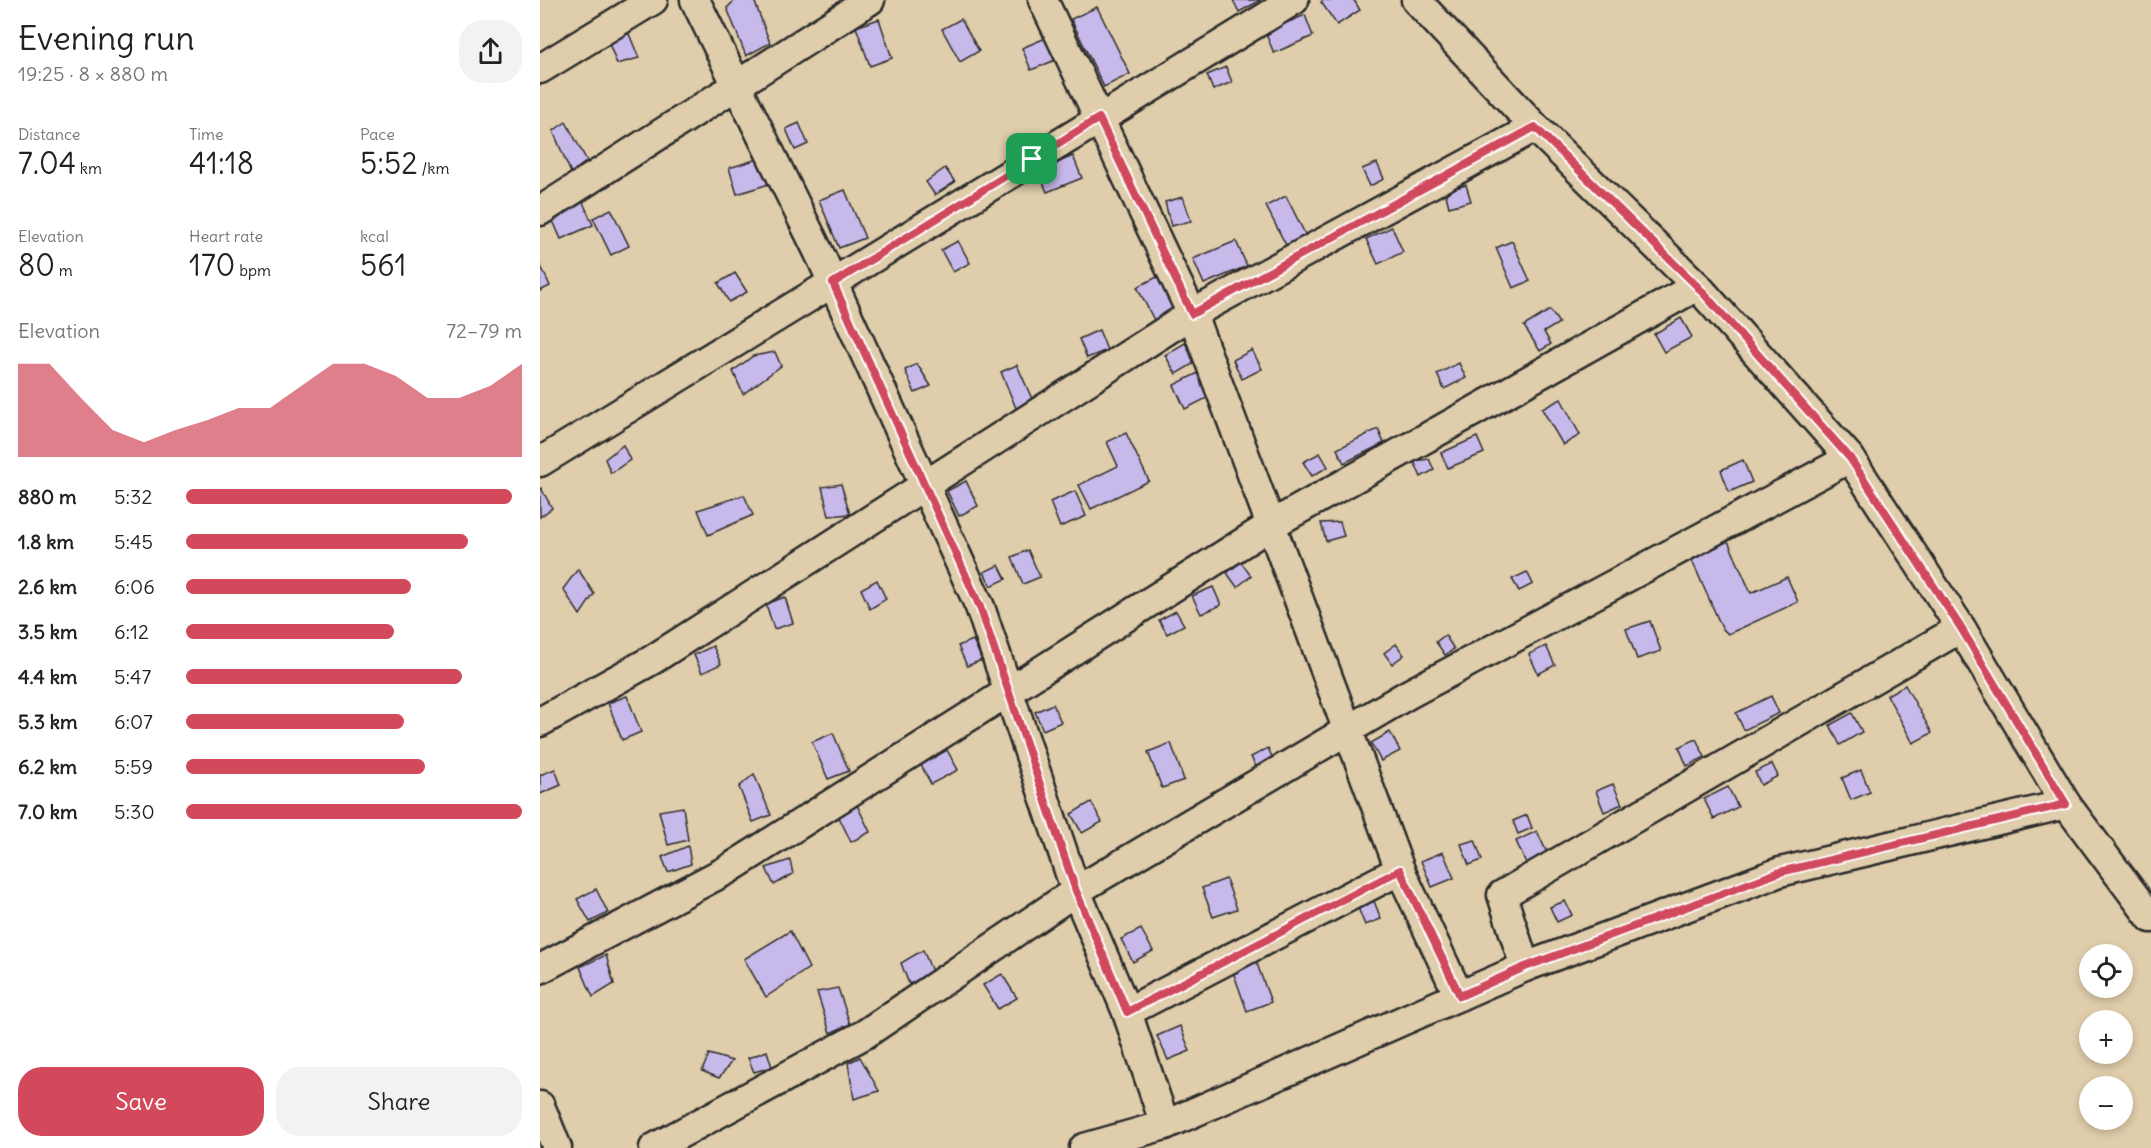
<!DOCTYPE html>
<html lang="en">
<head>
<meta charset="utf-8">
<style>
	:root { --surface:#fff; --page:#f2f2f2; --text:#222; --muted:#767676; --accent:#d1495b }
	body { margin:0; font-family:Delius,sans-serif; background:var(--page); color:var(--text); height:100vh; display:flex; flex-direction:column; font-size:22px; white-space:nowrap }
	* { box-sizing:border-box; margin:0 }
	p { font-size:20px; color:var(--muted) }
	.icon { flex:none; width:33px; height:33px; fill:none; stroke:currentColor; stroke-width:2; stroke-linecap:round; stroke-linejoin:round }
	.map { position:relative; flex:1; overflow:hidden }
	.sheet { display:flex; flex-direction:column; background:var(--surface); width:540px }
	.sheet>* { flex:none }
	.buttons { position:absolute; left:1539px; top:944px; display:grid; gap:12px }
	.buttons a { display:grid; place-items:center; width:54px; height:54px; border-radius:50%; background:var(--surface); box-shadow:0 3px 9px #0003; font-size:30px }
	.pin { position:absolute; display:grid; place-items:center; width:51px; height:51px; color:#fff; margin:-26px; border-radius:12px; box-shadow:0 3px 9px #0006 }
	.round { display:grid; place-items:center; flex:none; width:63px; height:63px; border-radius:24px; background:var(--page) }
	.head { display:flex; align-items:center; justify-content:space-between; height:102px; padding:0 18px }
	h1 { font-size:33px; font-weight:600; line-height:45px }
	.stats { display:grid; grid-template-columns:repeat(3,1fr); gap:9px; height:102px; padding:6px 18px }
	.stats div { display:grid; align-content:center }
	.stats b { font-size:30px; font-weight:600 }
	.stats small { font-size:16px; font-weight:400 }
	.stats p { font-size:16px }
	.chart { height:168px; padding:12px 18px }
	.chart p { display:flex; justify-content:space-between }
	.chart svg { width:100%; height:108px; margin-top:6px; fill:var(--accent); opacity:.7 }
	.primary-button { display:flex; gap:12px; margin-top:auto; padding:12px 18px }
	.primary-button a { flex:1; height:69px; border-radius:24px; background:var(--accent); color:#fff; font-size:24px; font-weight:600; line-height:69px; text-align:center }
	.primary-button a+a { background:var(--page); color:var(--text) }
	ul { padding:0 18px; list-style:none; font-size:20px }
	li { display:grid; grid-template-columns:96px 72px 1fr; align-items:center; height:45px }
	li i { height:15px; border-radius:8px; background:var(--accent) }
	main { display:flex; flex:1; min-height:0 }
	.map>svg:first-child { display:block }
	.building { fill:#c8b9eb; stroke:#2b2b2b; stroke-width:1.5 }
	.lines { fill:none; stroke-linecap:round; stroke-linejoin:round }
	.minor-casing { stroke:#2b2b2b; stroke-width:33 }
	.minor { stroke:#dfcdab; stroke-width:28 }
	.route-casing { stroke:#fff; stroke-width:12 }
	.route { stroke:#d1495b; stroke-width:8 }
</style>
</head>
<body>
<main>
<section class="sheet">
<div class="head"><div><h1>Evening run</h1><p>19:25 · 8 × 880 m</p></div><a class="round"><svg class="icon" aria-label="share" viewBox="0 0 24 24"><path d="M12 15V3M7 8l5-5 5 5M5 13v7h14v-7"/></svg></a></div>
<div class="stats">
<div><p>Distance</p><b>7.04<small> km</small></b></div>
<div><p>Time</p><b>41:18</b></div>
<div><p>Pace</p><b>5:52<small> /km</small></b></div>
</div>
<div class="stats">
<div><p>Elevation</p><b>80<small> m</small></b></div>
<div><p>Heart rate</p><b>170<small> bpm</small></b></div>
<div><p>kcal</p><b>561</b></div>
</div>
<div class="chart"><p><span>Elevation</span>72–79 m</p>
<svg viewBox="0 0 160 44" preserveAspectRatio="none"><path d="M0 44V6L10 6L20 20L30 33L40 38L50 33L60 29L70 24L80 24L90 15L100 6L110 6L120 11L130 20L140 20L150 15L160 6V44z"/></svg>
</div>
<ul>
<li><b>880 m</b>5:32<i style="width:97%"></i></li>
<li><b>1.8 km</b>5:45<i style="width:84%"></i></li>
<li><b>2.6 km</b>6:06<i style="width:67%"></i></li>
<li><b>3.5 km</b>6:12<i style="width:62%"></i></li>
<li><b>4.4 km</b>5:47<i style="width:82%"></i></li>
<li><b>5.3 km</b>6:07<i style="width:65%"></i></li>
<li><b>6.2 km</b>5:59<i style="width:71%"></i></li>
<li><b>7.0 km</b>5:30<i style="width:100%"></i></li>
</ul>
<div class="primary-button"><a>Save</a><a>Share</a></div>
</section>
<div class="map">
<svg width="1611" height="1148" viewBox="0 0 1611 1148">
	<rect width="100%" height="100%" fill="#dfcdab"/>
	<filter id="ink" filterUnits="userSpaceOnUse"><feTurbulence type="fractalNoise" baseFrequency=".0167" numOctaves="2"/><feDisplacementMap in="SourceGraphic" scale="12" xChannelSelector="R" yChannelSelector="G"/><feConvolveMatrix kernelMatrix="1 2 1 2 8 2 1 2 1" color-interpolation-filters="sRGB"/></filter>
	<g filter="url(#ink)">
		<g class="building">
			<polygon points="195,0 214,0 230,43 206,56 187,8"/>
			<polygon points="693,0 721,0 699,12"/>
			<polygon points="784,0 814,0 820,10 797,25 781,2"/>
			<polygon points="557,7 590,74 564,87 531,19"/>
			<polygon points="765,15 773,36 734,53 725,32"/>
			<polygon points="339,19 352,58 330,66 316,27"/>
			<polygon points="421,19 439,51 420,62 402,29"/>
			<polygon points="89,34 99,58 77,64 66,36"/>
			<polygon points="508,37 518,59 491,70 482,48"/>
			<polygon points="686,67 692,82 673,90 667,75"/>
			<polygon points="26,122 47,161 31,173 13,131"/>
			<polygon points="259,123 268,144 255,150 246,129"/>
			<polygon points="533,156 542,178 507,192 498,171"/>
			<polygon points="221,158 229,184 197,194 189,168"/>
			<polygon points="837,163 844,179 830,186 822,169"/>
			<polygon points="405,168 415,182 395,195 386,182"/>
			<polygon points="926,185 931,201 909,207 905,191"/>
			<polygon points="305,190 325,238 299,248 279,200"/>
			<polygon points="746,196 766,236 746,245 726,206"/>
			<polygon points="643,197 651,221 631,226 625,202"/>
			<polygon points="42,200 53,225 21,239 10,214"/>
			<polygon points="71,209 89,246 71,255 53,218"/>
			<polygon points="852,227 863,252 838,264 826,239"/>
			<polygon points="418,241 430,263 413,272 401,250"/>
			<polygon points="696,241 707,266 664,284 653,259"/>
			<polygon points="972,241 990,281 973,288 956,248"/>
			<polygon points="0,264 10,286 0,291"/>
			<polygon points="195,273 207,292 189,302 178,283"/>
			<polygon points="617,277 634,309 614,320 597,287"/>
			<polygon points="1010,310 1019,323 1004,332 1011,344 1000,351 984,326"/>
			<polygon points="1141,318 1152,337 1124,352 1114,334"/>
			<polygon points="559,330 567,350 547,358 539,339"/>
			<polygon points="645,343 656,362 636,374 625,355"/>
			<polygon points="712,350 722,369 702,379 693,360"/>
			<polygon points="235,352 241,366 203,394 193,371 213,356"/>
			<polygon points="919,363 926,378 904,389 897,374"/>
			<polygon points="377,364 391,386 375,393 365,370"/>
			<polygon points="477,365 493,401 476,408 461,372"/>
			<polygon points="658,373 669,397 645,409 634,385"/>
			<polygon points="1021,399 1040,435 1023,445 1002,409"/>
			<polygon points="838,429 844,443 804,463 797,449"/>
			<polygon points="586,433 609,481 551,509 539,485 578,466 567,442"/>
			<polygon points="937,437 944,453 908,468 901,453"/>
			<polygon points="83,445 90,460 71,473 65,459"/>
			<polygon points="780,453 788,467 772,476 763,462"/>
			<polygon points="889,459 894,470 881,477 874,461"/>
			<polygon points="1203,460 1212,482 1189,492 1181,470"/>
			<polygon points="426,481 438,506 419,516 407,491"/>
			<polygon points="301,484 310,514 289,516 282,487"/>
			<polygon points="1,488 12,508 0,517 0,489"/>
			<polygon points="535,491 546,516 520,527 510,502"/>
			<polygon points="204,495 213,515 168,535 158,510"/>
			<polygon points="800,522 804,536 786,541 781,523"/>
			<polygon points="1187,539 1211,593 1247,577 1258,602 1188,634 1182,628 1150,556"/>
			<polygon points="488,550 500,577 483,584 472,557"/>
			<polygon points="701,562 711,576 697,587 687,573"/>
			<polygon points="459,565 466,579 451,586 444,572"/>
			<polygon points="38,569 54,594 40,615 23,589"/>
			<polygon points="987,572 993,584 979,591 972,579"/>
			<polygon points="337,580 346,599 330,609 321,589"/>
			<polygon points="673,587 681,605 661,614 652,596"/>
			<polygon points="245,597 253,623 234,629 226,604"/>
			<polygon points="636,611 644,625 627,634 619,620"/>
			<polygon points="1110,621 1121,651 1097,659 1086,629"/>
			<polygon points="905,635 914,649 905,655 896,642"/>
			<polygon points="433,640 442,660 427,666 418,646"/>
			<polygon points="856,644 864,655 852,664 844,653"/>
			<polygon points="173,646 181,664 162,673 154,655"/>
			<polygon points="1006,646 1015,665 998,674 989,654"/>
			<polygon points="1365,685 1392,733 1373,743 1347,695"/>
			<polygon points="87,696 101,732 82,740 68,703"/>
			<polygon points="1231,696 1239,713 1204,730 1196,713"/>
			<polygon points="513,704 521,722 503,730 495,712"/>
			<polygon points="1312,713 1322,732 1300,745 1290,725"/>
			<polygon points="850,732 860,751 841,761 831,743"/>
			<polygon points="293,733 309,771 288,779 272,742"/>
			<polygon points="1156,739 1165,757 1147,766 1139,747"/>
			<polygon points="631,743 644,780 622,788 608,752"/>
			<polygon points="728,748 735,763 719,772 711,757"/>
			<polygon points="407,750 418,770 391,784 381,765"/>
			<polygon points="1232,764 1238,776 1221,785 1215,772"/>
			<polygon points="15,769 21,785 0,794 0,775"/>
			<polygon points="1321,770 1330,792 1311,800 1302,778"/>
			<polygon points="214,774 231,815 213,822 199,787"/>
			<polygon points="1073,784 1082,804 1064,812 1056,791"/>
			<polygon points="1188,787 1198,807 1174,819 1164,799"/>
			<polygon points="551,802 562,822 542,833 531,814"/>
			<polygon points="317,805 330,832 311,842 298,815"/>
			<polygon points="143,807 148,840 128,845 119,811"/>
			<polygon points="987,815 992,828 978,834 973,821"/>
			<polygon points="997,831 1007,853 986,863 976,841"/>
			<polygon points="935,840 942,860 929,865 921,844"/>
			<polygon points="148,846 151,864 128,872 122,857"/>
			<polygon points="903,852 914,878 892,887 881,861"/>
			<polygon points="250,860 253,874 234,885 226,868"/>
			<polygon points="686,879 697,909 673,917 662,888"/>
			<polygon points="56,889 68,913 50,922 37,899"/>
			<polygon points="832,896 841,919 825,925 816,903"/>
			<polygon points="1025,901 1032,915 1017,922 1010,907"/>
			<polygon points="601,929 613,951 593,962 581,939"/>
			<polygon points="250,931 269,968 226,997 204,959"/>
			<polygon points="383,950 393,974 369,984 361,963"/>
			<polygon points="66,955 74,984 53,997 40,967"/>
			<polygon points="716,961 731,1002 707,1011 692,969"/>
			<polygon points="462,974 477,998 458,1009 443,985"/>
			<polygon points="298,988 310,1024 290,1033 277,992"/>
			<polygon points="640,1026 650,1051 628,1060 617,1036"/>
			<polygon points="227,1051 232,1067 214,1072 208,1058"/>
			<polygon points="169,1054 192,1061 179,1078 162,1071"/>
			<polygon points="320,1057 339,1091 314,1099 308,1063"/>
		</g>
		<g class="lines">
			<defs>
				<g id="minor">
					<polyline points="503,0 652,314 860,870"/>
					<polyline points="876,0 995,127 1157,286 1310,458 1421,628 1526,804 1611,918"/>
					<polyline points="0,69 113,0"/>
					<polyline points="0,211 330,0"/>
					<polyline points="0,462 754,0"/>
					<polyline points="0,722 112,660 652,314 995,127"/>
					<polyline points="985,967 962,895 1421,628"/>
					<polyline points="0,969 187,870 731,525 1157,286"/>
					<polyline points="587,1012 860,870 919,996"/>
					<polyline points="0,1106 17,1148"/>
					<polyline points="625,1125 587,1012 536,891 867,695 1310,458"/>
					<polyline points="114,1148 325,1034 536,891 440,607 282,259 155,0"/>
					<polyline points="544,1148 625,1125 985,967 1240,872 1526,804"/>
				</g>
			</defs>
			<use href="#minor" class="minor-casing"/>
			<use href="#minor" class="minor"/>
		</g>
	</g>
	<g class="lines" filter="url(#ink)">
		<defs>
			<polygon id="route" points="559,118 652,314 995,127 1157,286 1310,458 1421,628 1526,804 1240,872 985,967 920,996 860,870 587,1012 536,891 440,607 293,283"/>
		</defs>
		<use href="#route" class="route-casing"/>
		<use href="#route" class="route"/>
	</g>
</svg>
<div class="buttons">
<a><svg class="icon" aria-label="locate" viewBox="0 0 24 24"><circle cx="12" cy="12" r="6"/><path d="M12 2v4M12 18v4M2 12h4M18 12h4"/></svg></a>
<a>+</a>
<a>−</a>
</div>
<div class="pin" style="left:492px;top:159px;background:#1e9e55"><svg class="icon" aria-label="arrive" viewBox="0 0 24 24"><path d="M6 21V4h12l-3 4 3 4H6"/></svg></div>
</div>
</main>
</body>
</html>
